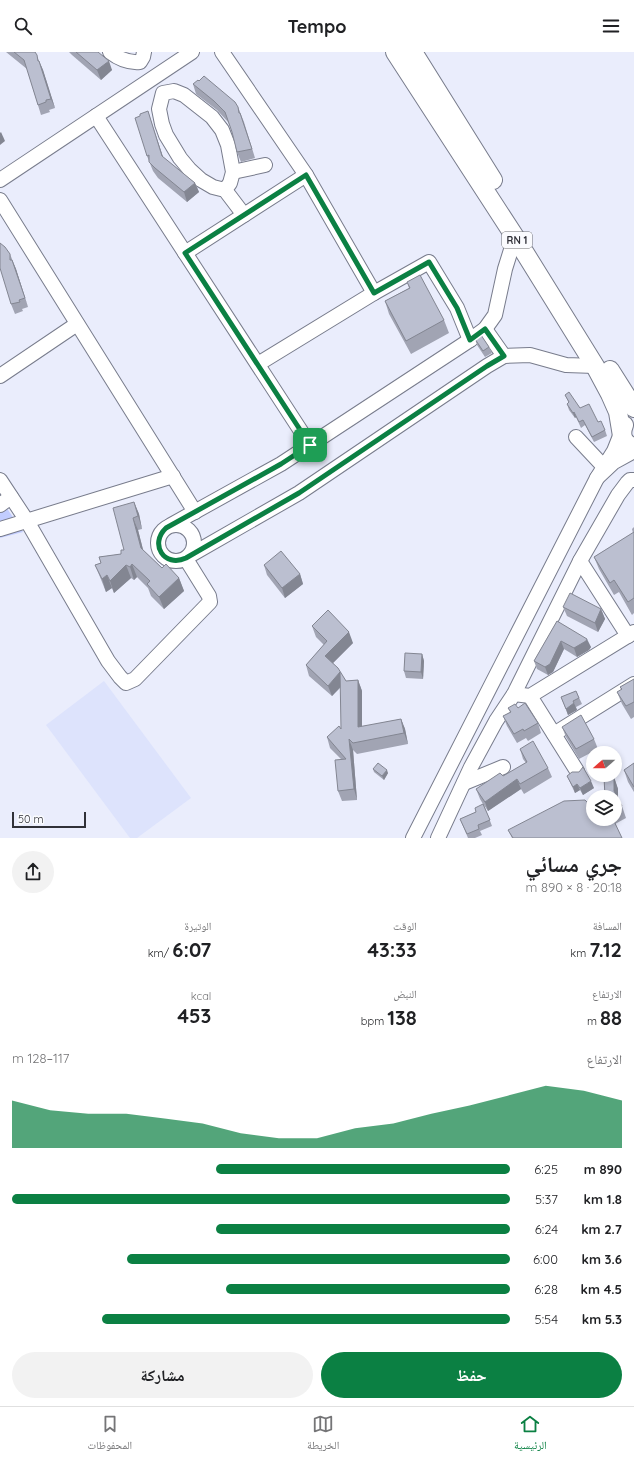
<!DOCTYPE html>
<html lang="ar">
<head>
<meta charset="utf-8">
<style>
	:root { --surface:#fff; --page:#f2f2f2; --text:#202124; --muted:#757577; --line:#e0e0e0; --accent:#0b8043 }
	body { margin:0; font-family:Quicksand,"Noto Naskh Arabic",sans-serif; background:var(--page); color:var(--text); direction:rtl; height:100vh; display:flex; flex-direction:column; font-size:15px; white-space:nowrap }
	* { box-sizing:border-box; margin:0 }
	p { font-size:13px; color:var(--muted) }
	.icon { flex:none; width:22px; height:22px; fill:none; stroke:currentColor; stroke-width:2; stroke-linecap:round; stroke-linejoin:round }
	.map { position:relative; height:786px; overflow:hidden; direction:ltr }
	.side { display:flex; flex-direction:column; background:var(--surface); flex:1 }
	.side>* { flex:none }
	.needle { width:26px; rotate:250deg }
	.buttons { position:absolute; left:586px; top:694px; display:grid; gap:8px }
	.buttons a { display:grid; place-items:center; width:36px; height:36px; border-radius:50%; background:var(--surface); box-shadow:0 2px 6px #0003; font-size:20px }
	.scale { position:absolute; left:12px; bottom:10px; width:74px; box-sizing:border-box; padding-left:4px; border:2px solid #303138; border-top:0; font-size:11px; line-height:14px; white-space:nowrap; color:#303138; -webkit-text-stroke:3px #fafbfe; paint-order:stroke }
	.pin { position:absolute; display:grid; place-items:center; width:34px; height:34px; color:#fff; margin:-17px; border-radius:8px; box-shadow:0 2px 6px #0006 }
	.round { display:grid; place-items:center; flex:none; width:42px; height:42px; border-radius:21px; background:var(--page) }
	.overview { display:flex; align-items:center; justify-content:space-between; height:68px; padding:0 12px }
	h1 { font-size:22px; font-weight:700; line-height:30px }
	.stats { display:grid; grid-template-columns:repeat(3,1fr); gap:6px; height:68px; padding:4px 12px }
	.stats div { display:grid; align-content:center }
	.stats b { font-size:20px; font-weight:700 }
	.stats small { font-size:11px; font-weight:400 }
	.stats p { font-size:11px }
	.chart { height:112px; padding:8px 12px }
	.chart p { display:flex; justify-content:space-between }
	.chart svg { width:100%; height:72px; margin-top:4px; fill:var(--accent); opacity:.7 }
	.cta { display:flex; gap:8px; margin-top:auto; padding:8px 12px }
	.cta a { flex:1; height:46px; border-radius:24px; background:var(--accent); color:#fff; font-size:16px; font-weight:700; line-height:46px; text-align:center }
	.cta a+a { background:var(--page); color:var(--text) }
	ul { padding:0 12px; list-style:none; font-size:13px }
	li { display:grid; grid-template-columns:64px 48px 1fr; align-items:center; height:30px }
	li i { height:10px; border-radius:5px; background:var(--accent) }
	header { display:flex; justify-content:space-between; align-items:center; height:52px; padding:0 12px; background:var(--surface); font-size:18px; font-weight:700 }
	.dock { display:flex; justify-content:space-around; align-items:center; height:56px; border-top:1px solid var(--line); background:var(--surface); font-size:11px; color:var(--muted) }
	.dock a { display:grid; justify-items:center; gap:2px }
	.dock .current { color:var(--accent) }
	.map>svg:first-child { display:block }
	.built { fill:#dde3fc }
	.green { fill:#c2cdff }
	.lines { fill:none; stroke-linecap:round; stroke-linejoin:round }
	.minor-casing { stroke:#787c8c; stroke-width:16 }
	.major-casing { stroke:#787c8c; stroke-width:20 }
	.minor { stroke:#fff; stroke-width:14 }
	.major { stroke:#fff; stroke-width:18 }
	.wall { fill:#a1a4b3 }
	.shaded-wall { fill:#838692 }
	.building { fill:#bbbfd0; stroke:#838692 }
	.route-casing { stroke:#fff; stroke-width:8 }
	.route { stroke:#0b8043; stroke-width:5 }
	.labels { text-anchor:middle; stroke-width:3; stroke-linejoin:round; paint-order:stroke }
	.shield { fill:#fafbfe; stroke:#6d6e73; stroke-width:1 }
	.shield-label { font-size:10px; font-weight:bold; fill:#303138 }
</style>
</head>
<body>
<header><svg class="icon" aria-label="menu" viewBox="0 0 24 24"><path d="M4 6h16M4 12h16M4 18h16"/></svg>Tempo<svg class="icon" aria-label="search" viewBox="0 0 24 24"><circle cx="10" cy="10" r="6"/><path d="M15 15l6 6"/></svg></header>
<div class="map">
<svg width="634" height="786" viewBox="0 0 634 786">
	<rect width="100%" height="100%" fill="#eaedfc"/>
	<polygon class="built" points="104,629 191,746 137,786 130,786 46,673"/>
	<polygon class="green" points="0,446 23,480 0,486"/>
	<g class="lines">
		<defs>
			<g id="minor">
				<path d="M 110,0 C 119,7 129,11 140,10 L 143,5 L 144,0"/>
				<polyline points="222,0 306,123 374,241 429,210 457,256 470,288"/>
				<polyline points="96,64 310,393"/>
				<polyline points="233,120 265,113"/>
				<polyline points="0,128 192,0"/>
				<polyline points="225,138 230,131 233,120 228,93 222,78 212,65 184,43 174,39 163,41 159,57 162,72 166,83 180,106 190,118 201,128 213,135 225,138 244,163"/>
				<polyline points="0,148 195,460"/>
				<polyline points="185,201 306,123"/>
				<polyline points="485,277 504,304"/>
				<polyline points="258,312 374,241"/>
				<polyline points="0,324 77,272"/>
				<polyline points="622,379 614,399 597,426 614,410 634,399"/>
				<polyline points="576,385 606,417"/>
				<polyline points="0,428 27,469 108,609 120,625 126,631 135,627 210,550 209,544 186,507"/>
				<polyline points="0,453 11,445"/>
				<circle cx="176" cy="491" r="18"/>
				<polyline points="171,473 281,412 470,288 485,277 495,263 505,217 515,185"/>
				<polyline points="0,477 173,424"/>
				<polyline points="189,504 299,441 487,314 504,304 530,303 566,313 595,314"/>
				<polyline points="580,509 628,584"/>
				<polyline points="514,642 530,644 634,580"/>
				<polyline points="530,644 577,719"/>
				<polyline points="554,682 634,632"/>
				<polyline points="464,731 503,715"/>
				<polyline points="413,786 597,426"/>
				<polyline points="438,786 471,715 496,669 514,642 580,509 618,443 627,431 630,428 634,428"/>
			</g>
			<g id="major">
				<polyline points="395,0 515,185 595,314 610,342 618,360 622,384"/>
				<polyline points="413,0 493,128"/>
				<polyline points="610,318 634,356"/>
				<path d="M 624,373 C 620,383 623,392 634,395"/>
			</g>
		</defs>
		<use href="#minor" class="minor-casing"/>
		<use href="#major" class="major-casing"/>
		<use href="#minor" class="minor"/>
		<use href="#major" class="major"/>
	</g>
	<g class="wall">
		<polygon points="6,0 35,0 43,18 55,56 49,58 50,60 41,63 27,17"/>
		<polygon points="69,0 98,0 112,18 101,28 72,3"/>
		<polygon points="193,32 238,55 244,70 255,106 241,110 237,100 233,81 228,70 217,58 196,42"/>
		<polygon points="148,59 163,105 195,131 199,140 187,150 158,126 153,119 147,104 140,64"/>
		<polygon points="10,202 16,217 28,255 22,257 23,259 15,262 11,252"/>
		<polygon points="407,230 444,268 449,281 411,302 389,262 385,249 409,236"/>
		<polygon points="475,287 489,295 492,301 485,305 477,293"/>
		<polygon points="565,343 580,356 598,370 605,378 607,384 594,390 585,373 581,376 576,365 575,366 569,358 567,352 569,351"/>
		<polygon points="134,450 139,462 142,477 138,478 143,498 162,516 179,526 184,539 164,557 151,544 148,536 137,525 134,528 131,526 114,541 112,536 106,540 100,525 95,513 101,511 99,505 121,502 124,498"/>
		<polygon points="634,475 634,561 632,563 619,540 614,543 599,517 594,505 633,481 632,477"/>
		<polygon points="264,513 300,522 303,532 285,546 267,523"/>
		<polygon points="563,555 601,557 605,567 598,580 567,564"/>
		<polygon points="557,569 591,595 589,598 577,605 564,597 553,620 548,623 537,617 534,609"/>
		<polygon points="312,574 353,591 333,611 346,629 358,628 362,639 362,675 401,667 405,677 408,692 357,702 353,698 357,748 342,749 338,739 341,707 330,696 327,685 341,677 341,635 332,644 309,624 306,613 324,593 316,585"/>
		<polygon points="422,602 424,609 423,627 406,626 404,619"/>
		<polygon points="634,627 634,665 631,667 622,652 617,640 621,638 620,635"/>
		<polygon points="576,639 582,652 576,655 577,658 568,663 561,645"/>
		<polygon points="508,656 518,656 538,671 541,681 528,689 526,686 517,691 507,674 503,664 510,660"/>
		<polygon points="562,675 594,687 598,697 579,707 566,685"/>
		<polygon points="520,697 548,716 552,725 524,742 521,737 488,759 484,753 492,774 480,779 482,783 475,786 468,786 460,767 476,760 483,752 480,747 476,737 503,724 526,711 523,707"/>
		<polygon points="634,711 634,740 628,730 624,718"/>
		<polygon points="373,717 388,721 384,728 374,720"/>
		<polygon points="567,724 594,736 583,743 580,738 575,741"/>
		<polygon points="614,725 618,737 618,747 622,754 626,766 615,772 622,786 512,786 508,778 593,767 615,767 615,745"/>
	</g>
	<g class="shaded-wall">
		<polygon points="39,9 43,18 55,56 51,47"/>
		<polygon points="109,9 112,18 101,28 97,18"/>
		<polygon points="148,59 151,69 166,114 162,104"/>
		<polygon points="1,80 5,89 0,93 0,81"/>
		<polygon points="195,131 199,140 187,150 184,140"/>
		<polygon points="12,208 16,217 28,255 25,246"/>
		<polygon points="574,360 576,365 575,366 573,361"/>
		<polygon points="134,450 139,462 142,477 138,464"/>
		<polygon points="133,466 138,478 146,509 141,496"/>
		<polygon points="132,512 137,525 134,528 130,515"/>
		<polygon points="126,513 131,526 114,541 110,529"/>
		<polygon points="300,522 303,532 285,546 282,536"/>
		<polygon points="107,523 112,536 106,540 102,527"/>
		<polygon points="179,526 184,539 164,557 159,545"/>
		<polygon points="601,557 605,567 598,580 595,571"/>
		<polygon points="349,580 353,591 329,615 325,604"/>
		<polygon points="587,587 591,595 589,598 577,605 574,596"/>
		<polygon points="561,589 564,597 553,620 548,623 545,615"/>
		<polygon points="422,602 424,609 423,627 421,620"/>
		<polygon points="340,620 344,631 332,644 328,634"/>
		<polygon points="358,628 362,639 362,686 358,675"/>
		<polygon points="574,651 577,658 568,663 566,657"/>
		<polygon points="401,667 405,677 408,692 404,681"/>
		<polygon points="349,687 353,698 357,748 354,737"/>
		<polygon points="387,718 388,721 384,728 382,724"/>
		<polygon points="614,725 618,737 618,751 614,739"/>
		<polygon points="517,727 521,737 488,759 485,750"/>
		<polygon points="591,729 594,736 583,743 580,736"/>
		<polygon points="577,732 580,738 575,741 573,735"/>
	</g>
	<g class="building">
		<polygon points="14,0 35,0 37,3 38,9 39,9 51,47 46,48 46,50 38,53 24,8"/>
		<polygon points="76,0 98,0 109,9 97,18"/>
		<polygon points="204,24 235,50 238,55 239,61 240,61 252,97 237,100 232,80 225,60 214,49 193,32 198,28 199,29"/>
		<polygon points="148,59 162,104 195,131 184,140 155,116 149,110 149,103 147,104 135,66 140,64 140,62"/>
		<polygon points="0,191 5,195 10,202 10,208 12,208 25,246 19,248 20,250 11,252 0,216"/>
		<polygon points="420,223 444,268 406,289 385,249 410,236 407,230"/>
		<polygon points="481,283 489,295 483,299 475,287"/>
		<polygon points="569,340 580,356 589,352 598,370 601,369 605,378 592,385 583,368 579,370 574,360 573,361 567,352 569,350 565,343"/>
		<polygon points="134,450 138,464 133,466 141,496 162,516 166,512 179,526 159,545 147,532 150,529 132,512 130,515 126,513 110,529 107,523 102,527 95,513 101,511 99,505 121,502 121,498 124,498 113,456"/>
		<polygon points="634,480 634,546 628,550 614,528 610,531 594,505"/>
		<polygon points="281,499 300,522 282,536 264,513"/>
		<polygon points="570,541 601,557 595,571 563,555"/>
		<polygon points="328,558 349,580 325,604 338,616 346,629 358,628 358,675 401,667 404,681 353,691 349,687 354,737 338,739 335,708 346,707 327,685 339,674 341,677 340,620 328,634 306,613 327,589 312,574"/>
		<polygon points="557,569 587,587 586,589 574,596 561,589 550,612 545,615 534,609"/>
		<polygon points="405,601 422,602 421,620 404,619"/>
		<polygon points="634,627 634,650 626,654 617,640 622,637 620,635"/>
		<polygon points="576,639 579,646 573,649 574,651 566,657 561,645"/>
		<polygon points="525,651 538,671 524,679 523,677 514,682 503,664 511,660 508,656 515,652 518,656"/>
		<polygon points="581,663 594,687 576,697 562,675"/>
		<polygon points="533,689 548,716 520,732 517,727 485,750 476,737 500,721 503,724 527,710 520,697"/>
		<polygon points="378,711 387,718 382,724 373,717"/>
		<polygon points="634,711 634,735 624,718"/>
		<polygon points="583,715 591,729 580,736 577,732 573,735 567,724 572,720 579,720"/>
		<polygon points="604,725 614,725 614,739 622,754 615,757 615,745 605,745"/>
		<polygon points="585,748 591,754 593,752 593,767 613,767 622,786 513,786 508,778 564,749"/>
		<polygon points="483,752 490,768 478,773 479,777 467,782 460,767 476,760 475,756"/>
	</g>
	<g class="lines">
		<defs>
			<path id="route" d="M 306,123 L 374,241 L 429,210 L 457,256 L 470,288 L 485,277 L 504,304 L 487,314 L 299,441 L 186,506 C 164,516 149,492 166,476 L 281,412 L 310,393 L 185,201 Z"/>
		</defs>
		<use href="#route" class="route-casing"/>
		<use href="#route" class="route"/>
	</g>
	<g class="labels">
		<rect class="shield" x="502" y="180" width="30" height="16" rx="3"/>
		<g class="shield-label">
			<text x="517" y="192">RN 1</text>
		</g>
	</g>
</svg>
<div class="buttons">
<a><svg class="needle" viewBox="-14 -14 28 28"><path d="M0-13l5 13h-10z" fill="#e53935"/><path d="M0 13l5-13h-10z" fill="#757577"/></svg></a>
<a><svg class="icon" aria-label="layers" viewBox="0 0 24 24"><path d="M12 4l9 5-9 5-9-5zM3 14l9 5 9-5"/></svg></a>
</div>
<div class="scale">50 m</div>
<div class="pin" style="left:310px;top:393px;background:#1e9e55"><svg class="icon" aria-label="arrive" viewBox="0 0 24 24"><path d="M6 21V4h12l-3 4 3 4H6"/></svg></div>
</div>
<section class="side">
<div class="overview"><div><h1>جري مسائي</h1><p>20:18 · 8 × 890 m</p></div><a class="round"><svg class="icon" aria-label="share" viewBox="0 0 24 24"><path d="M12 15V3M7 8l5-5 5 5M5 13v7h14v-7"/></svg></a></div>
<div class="stats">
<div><p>المسافة</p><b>7.12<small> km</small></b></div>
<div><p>الوقت</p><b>43:33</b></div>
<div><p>الوتيرة</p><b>6:07<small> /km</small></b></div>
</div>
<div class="stats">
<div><p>الارتفاع</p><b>88<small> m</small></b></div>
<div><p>النبض</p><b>138<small> bpm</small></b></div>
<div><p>kcal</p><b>453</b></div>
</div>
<div class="chart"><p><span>الارتفاع</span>117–128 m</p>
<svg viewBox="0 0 160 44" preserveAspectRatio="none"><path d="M0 44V15L10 21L20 23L30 23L40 26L50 29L60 35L70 38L80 38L90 32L100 29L110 23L120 18L130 12L140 6L150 9L160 15V44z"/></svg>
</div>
<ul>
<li><b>890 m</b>6:25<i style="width:59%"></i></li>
<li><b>1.8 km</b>5:37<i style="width:100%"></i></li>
<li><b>2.7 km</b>6:24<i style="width:59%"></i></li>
<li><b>3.6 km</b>6:00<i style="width:77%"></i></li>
<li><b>4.5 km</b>6:28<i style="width:57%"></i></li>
<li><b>5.3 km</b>5:54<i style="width:82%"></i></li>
</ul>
<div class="cta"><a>حفظ</a><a>مشاركة</a></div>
</section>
<nav class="dock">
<a class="current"><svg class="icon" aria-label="home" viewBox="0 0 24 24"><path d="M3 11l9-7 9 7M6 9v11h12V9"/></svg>الرئيسية</a>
<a><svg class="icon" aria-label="map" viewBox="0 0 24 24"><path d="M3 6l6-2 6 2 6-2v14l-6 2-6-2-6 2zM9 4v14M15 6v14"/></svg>الخريطة</a>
<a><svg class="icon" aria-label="saved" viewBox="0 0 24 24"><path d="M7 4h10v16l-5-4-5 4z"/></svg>المحفوظات</a>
</nav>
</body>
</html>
